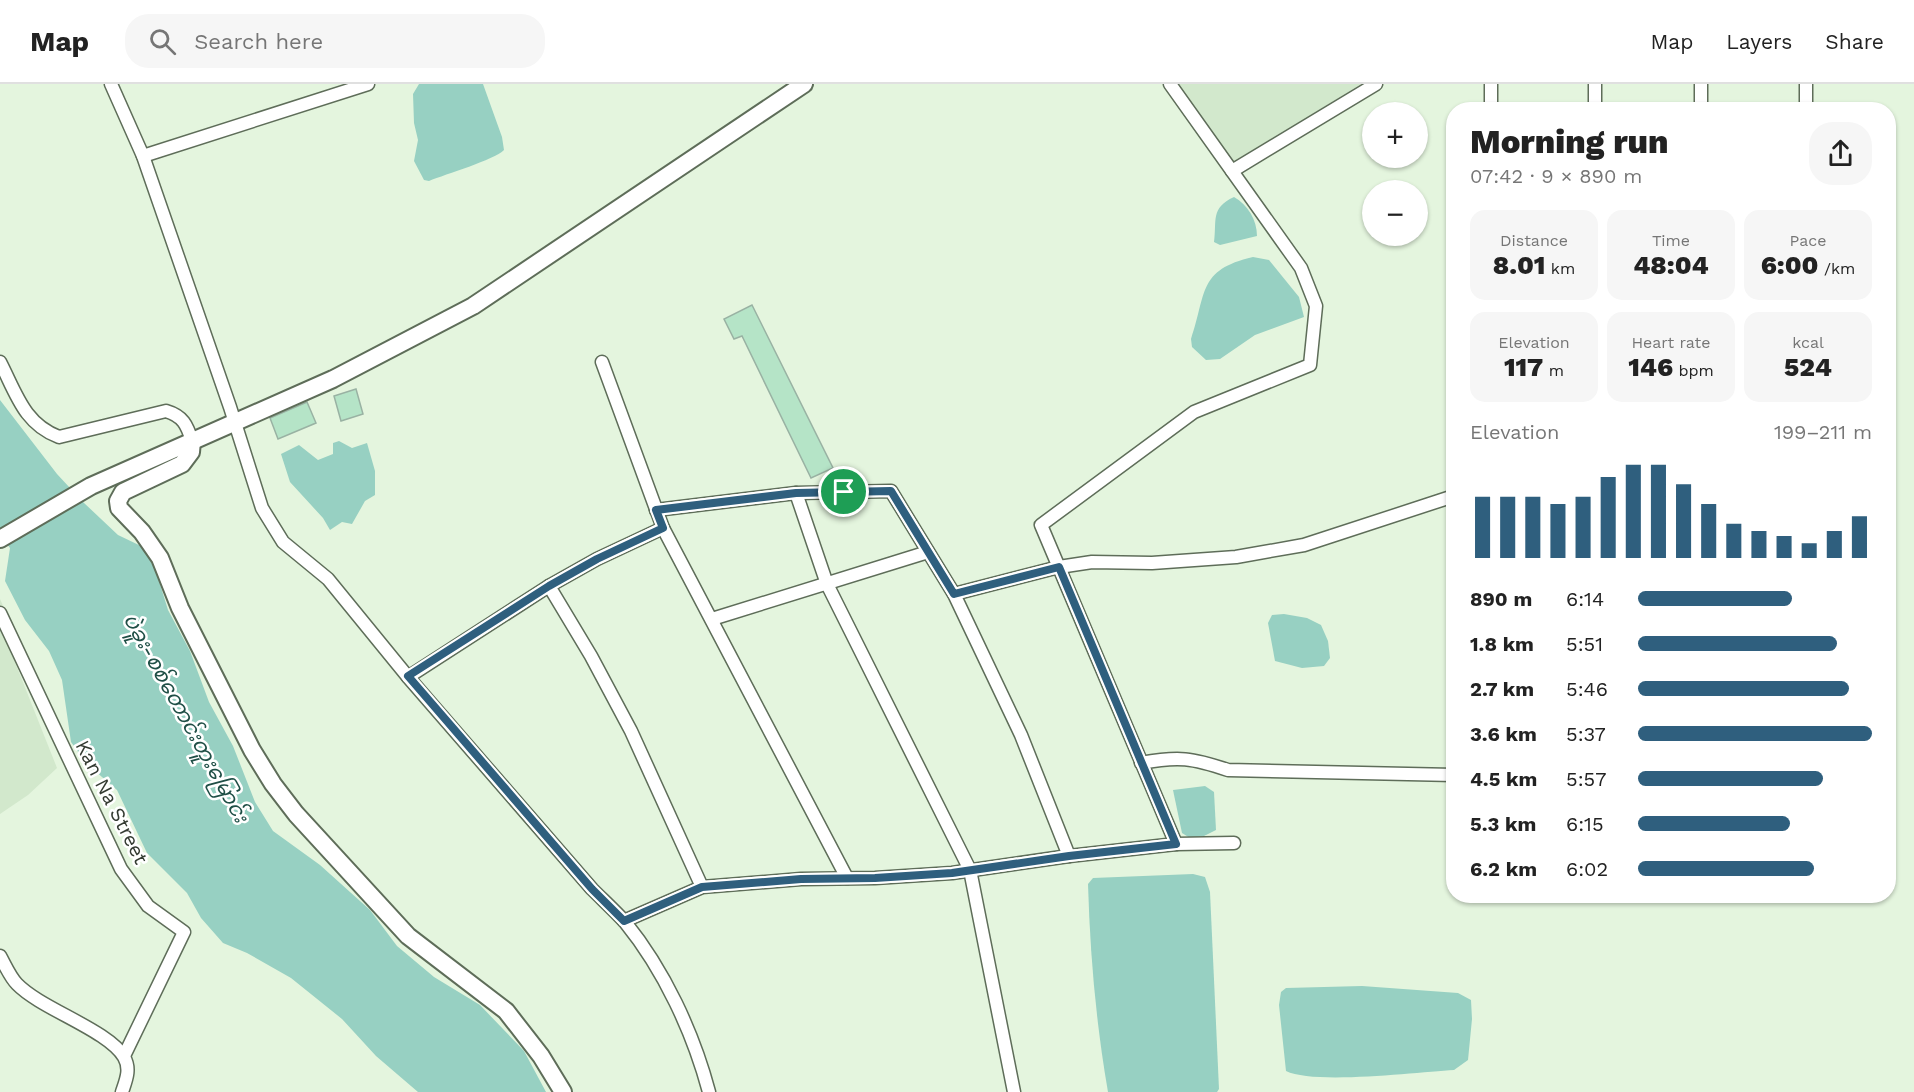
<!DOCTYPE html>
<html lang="en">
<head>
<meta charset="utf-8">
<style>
	:root { --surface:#fff; --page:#f6f6f6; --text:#222; --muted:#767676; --line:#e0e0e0; --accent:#2f5f7e }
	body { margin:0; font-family:"Work Sans","Noto Sans Myanmar",sans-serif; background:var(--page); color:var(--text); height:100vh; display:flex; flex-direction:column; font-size:22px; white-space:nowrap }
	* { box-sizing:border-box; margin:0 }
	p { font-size:20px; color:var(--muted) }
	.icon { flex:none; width:33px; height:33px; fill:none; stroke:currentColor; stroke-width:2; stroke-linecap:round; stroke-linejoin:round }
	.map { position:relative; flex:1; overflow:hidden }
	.side { position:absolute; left:1446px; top:18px; width:450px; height:801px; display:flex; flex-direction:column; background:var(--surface); border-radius:24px; box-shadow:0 2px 4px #0004 }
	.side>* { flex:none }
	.controls { position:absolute; left:1362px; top:18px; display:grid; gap:12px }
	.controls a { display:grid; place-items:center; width:66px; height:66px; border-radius:50%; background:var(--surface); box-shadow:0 2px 4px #0004; font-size:30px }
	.pin { position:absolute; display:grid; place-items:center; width:51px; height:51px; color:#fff; margin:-26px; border:3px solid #fff; border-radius:50%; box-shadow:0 2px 6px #0007 }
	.round { display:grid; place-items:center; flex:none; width:63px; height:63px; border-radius:24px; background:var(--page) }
	.overview { display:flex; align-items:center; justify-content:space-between; height:102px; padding:0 24px }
	h1 { font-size:33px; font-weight:800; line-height:45px }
	.metrics { display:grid; grid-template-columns:repeat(3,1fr); gap:9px; height:102px; padding:6px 24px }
	.metrics div { display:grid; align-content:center; border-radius:15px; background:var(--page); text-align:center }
	.metrics b { font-size:26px; font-weight:800 }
	.metrics small { font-size:16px; font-weight:400 }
	.metrics p { font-size:16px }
	.chart { height:168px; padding:12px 24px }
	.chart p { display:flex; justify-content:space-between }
	.chart svg { width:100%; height:108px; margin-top:6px; stroke:var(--accent); stroke-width:6 }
	ul { padding:0 24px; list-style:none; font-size:20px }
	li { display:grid; grid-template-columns:96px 72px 1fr; align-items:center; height:45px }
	li i { height:15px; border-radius:8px; background:var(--accent) }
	header { display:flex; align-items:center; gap:36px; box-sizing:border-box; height:84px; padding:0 30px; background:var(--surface); border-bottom:2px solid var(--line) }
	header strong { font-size:28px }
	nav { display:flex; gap:33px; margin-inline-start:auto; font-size:21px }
	.search { width:420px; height:54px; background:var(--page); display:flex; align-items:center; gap:15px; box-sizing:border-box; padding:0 21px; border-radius:24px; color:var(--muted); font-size:22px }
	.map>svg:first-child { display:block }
	.built { fill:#d2e8cc }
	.water { fill:#97d0c2 }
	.building { fill:#b5e4c7; stroke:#99b2a3; stroke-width:1.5 }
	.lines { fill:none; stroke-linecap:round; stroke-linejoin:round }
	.street-casing { stroke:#5e6d59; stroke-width:15 }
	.secondary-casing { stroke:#5e6d59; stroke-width:20 }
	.street { stroke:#fff; stroke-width:12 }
	.secondary { stroke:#fff; stroke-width:16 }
	.route-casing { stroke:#fff; stroke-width:12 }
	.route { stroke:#2f5f7e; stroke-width:8 }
	.labels { text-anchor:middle; stroke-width:5; stroke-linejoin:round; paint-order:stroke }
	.street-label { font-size:20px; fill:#343b32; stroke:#fff }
	.water-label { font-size:21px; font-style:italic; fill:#1f4f46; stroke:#fff }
</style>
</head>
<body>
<header>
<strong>Map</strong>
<div class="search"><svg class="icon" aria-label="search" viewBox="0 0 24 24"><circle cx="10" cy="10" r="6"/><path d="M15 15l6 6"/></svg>Search here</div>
<nav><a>Map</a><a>Layers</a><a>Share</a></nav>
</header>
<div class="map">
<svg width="1914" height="1008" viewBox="0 0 1914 1008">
	<rect width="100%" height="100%" fill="#e4f5de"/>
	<g class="built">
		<polygon points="1178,0 1361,0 1234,79"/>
		<polygon points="0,515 15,549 7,558 57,684 28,711 0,730"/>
	</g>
	<g class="water">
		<path d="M 419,0 L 483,0 L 502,53 L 504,66 C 494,76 446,90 429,97 L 424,96 L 414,77 L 418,56 L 414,39 L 413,10 Z"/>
		<path d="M 1234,113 C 1248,121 1257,136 1257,152 L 1220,161 L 1214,158 C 1217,137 1210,124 1234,113 Z"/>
		<path d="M 1253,173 L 1269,176 L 1299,213 L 1304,233 L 1255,251 L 1220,275 L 1206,276 L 1192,263 L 1191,255 C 1207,209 1197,186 1253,173 Z"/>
		<polygon points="0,316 57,390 83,418 118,451 143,463 156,487 168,526 190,567 209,618 233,662 255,718 273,747 320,781 370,826 397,862 434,893 480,921 524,967 546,1008 418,1008 376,972 342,935 291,894 247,869 223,859 201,834 187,809 147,769 117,706 87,680 71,658 62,596 49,567 25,536 5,497 10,464 0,451"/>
		<polygon points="339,357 352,364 367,359 375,387 375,411 365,417 352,440 342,438 330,446 323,434 290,398 281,370 299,361 318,376 333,370 333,359"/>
		<polygon points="1284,530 1307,534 1321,541 1328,557 1330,574 1324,582 1302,584 1275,577 1268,539 1272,531"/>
		<polygon points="1205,702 1214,708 1216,746 1204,752 1190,754 1182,749 1173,706"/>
		<path d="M 1193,790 L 1205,793 L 1210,808 L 1219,1005 L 1217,1008 L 1108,1008 C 1096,939 1090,870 1088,800 L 1093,794 Z"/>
		<path d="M 1362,902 L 1458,909 L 1471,916 L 1472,935 L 1468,976 L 1454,986 C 1418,988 1314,1001 1286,987 L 1279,921 L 1281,908 L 1286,904 Z"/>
	</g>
	<g class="building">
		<polygon points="752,221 833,384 811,394 742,252 734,255 724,235"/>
		<polygon points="356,305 363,330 341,337 334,312"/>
		<polygon points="307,318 316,339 278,355 270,334"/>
	</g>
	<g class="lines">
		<defs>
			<g id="street">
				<path d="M 111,0 L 143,72 L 230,323 L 262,424 L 283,458 L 328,495 L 408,593 L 592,805 C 603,816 615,827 625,838 C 664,886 693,948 709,1008"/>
				<polyline points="1170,0 1301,184 1316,222 1310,281 1194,328 1041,441 1176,760"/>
				<polyline points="1491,0 1491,26"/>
				<polyline points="1595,26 1595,0"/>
				<polyline points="1701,26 1701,0"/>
				<polyline points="1806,26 1806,0"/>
				<polyline points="143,72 368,0"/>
				<polyline points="1232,87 1376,0"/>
				<path d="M 0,278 C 16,309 24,340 59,353 L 166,327 C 183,332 187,341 192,357"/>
				<polyline points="602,278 663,444 847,794"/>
				<polyline points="796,409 827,500 970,786 1014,1008"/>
				<polyline points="656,426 796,409 891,407 954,510 1021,651 1069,772"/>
				<polyline points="549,502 591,572 631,647 702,803"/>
				<polyline points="954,510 1059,483 1092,478 1152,479 1236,473 1304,461 1454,412"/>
				<polyline points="0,529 121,785 148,822 184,848 124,972"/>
				<polyline points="712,535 928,468"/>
				<polyline points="408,593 549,502 597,475 663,444"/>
				<path d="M 1141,679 C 1179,672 1192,674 1228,686 L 1454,691"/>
				<polyline points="624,837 702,803 801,795 875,794 952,789 1069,772 1176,760 1234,759"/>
				<path d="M 0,872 C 5,881 10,893 17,900 C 41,925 108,946 124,973 C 131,985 126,996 122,1008"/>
			</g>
			<g id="secondary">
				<polyline points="192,357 191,368 182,380 123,408 118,417 119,424 142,448 160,474 180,524 252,666 273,700 296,730 408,852 506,927 541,972 563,1008"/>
				<polyline points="0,455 91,402 333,295 473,222 804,0"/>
			</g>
		</defs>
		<use href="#street" class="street-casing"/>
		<use href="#secondary" class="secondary-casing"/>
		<use href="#street" class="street"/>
		<use href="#secondary" class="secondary"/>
	</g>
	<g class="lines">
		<defs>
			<polygon id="route" points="891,407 954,510 1059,483 1176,760 1069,772 952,789 875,794 801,795 702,803 624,837 592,805 408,592 549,502 597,475 663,444 656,426 796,409"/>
		</defs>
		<use href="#route" class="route-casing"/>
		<use href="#route" class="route"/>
	</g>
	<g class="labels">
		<g class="street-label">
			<text transform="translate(112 718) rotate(63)" y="7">Kan Na Street</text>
		</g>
		<g class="water-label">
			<text transform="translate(186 634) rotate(61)" y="7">ပဲခူး-စစ်တောင်းတူးမြောင်း</text>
		</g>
	</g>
</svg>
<div class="controls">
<a>+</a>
<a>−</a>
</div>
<div class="pin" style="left:844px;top:408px;background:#1e9e55"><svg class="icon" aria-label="arrive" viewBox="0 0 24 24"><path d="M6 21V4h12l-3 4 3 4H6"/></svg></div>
<section class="side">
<div class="overview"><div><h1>Morning run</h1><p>07:42 · 9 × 890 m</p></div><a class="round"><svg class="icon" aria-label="share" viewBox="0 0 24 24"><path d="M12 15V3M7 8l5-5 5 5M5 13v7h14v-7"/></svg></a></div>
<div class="metrics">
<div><p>Distance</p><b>8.01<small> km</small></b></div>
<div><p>Time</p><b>48:04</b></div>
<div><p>Pace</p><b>6:00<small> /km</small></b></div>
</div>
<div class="metrics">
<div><p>Elevation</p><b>117<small> m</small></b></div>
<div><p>Heart rate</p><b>146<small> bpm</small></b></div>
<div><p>kcal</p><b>524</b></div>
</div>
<div class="chart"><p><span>Elevation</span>199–211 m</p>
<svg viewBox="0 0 160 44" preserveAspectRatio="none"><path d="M5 44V19M15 44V19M25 44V19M35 44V22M45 44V19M55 44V11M65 44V6M75 44V6M85 44V14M95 44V22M105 44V30M115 44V33M125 44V35M135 44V38M145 44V33M155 44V27"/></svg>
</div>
<ul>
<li><b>890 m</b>6:14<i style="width:66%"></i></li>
<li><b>1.8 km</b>5:51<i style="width:85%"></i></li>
<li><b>2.7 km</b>5:46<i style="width:90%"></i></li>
<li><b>3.6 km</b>5:37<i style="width:100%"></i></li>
<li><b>4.5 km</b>5:57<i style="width:79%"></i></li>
<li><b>5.3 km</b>6:15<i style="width:65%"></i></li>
<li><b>6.2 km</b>6:02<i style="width:75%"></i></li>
</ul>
</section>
</div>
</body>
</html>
